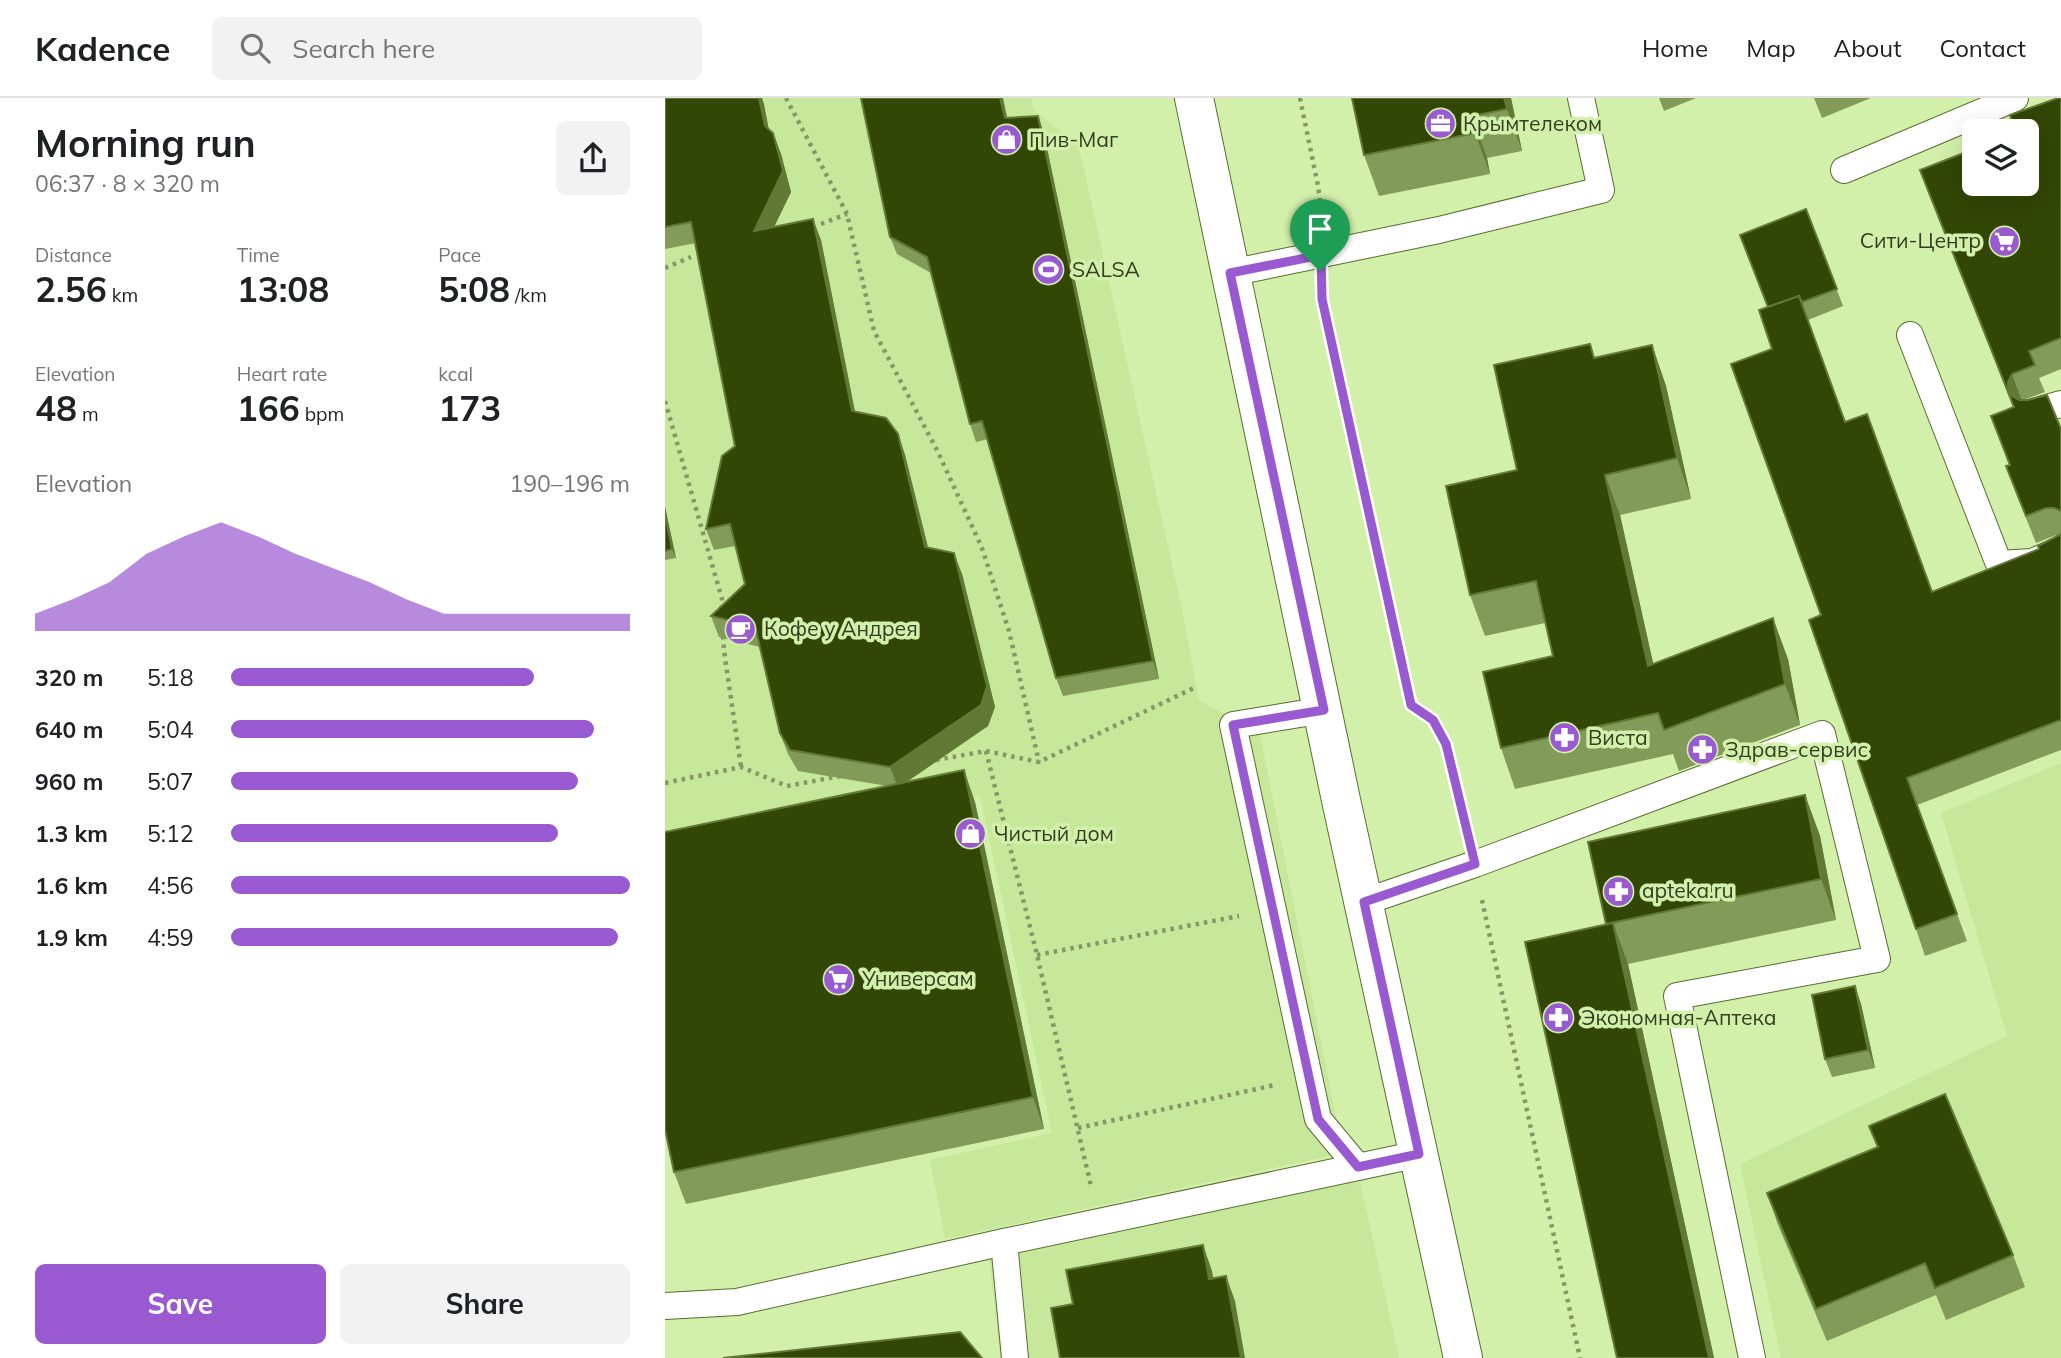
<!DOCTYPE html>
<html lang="en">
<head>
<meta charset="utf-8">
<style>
	:root { --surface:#fff; --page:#f2f2f2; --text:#202124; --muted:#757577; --line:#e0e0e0; --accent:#9959d0 }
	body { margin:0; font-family:Mulish,sans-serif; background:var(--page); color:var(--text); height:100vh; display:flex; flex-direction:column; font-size:26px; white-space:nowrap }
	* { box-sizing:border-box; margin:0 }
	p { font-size:23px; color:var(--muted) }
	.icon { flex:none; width:38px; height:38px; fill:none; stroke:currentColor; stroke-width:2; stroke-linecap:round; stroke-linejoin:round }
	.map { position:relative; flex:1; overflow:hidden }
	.panel { display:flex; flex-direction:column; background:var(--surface); width:665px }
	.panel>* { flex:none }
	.controls { position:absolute; left:1297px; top:21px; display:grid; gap:14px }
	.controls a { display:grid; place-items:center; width:77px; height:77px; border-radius:10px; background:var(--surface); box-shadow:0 7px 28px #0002; font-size:35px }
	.pin { position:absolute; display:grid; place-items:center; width:60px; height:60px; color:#fff; margin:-72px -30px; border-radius:50% 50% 50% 0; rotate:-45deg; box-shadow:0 0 7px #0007 }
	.pin .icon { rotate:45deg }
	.round { display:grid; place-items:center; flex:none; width:74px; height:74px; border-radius:10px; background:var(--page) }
	.overview { display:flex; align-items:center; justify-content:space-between; height:119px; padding:0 35px }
	h1 { font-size:38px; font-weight:700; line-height:52px }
	.metrics { display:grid; grid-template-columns:repeat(3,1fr); gap:10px; height:119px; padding:7px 35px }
	.metrics div { display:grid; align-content:center }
	.metrics b { font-size:35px; font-weight:700 }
	.metrics small { font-size:19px; font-weight:400 }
	.metrics p { font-size:19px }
	.chart { height:196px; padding:14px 35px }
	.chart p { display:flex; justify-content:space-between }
	.chart svg { width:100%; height:126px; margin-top:7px; fill:var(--accent); opacity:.7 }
	.primary-button { display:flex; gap:14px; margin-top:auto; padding:14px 35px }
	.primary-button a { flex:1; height:80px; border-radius:10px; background:var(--accent); color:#fff; font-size:28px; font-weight:700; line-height:80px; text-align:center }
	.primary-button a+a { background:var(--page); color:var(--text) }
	ul { padding:0 35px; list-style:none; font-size:23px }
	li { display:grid; grid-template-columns:112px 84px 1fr; align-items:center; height:52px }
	li i { height:18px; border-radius:9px; background:var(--accent) }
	header { display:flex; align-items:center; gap:42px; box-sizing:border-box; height:98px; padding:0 35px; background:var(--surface); border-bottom:2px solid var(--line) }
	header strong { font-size:33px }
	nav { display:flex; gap:38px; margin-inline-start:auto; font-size:24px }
	.search { width:490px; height:63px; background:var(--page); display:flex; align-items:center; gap:18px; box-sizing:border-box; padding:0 24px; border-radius:10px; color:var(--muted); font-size:26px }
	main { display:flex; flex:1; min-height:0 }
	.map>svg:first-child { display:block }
	.built { fill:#c7e79a }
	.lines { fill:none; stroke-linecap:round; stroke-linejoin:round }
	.service-casing { stroke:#566e2d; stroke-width:28 }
	.tertiary-casing { stroke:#566e2d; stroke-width:40 }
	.path { stroke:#849867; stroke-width:4.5; stroke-dasharray:3.5 5; stroke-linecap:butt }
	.service { stroke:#fff; stroke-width:26 }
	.tertiary { stroke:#fff; stroke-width:38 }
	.wall { fill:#829b58 }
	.shaded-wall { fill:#627936 }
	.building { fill:#324605; stroke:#627936; stroke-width:2 }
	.route-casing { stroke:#fff; stroke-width:14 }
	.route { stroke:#9959d0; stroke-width:9 }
	.labels { text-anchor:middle; stroke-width:7; stroke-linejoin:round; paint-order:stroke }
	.poi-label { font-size:21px; fill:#333e22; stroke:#d3f0aa; text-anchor:start }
</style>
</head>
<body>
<header>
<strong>Kadence</strong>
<div class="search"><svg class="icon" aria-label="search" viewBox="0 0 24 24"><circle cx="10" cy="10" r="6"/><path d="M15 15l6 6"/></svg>Search here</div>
<nav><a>Home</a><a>Map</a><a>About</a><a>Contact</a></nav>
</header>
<main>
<section class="panel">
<div class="overview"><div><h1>Morning run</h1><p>06:37 · 8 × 320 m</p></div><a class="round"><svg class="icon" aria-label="share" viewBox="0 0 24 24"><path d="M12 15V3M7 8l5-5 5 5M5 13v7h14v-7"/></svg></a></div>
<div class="metrics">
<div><p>Distance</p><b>2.56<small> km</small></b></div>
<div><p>Time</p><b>13:08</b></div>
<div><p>Pace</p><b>5:08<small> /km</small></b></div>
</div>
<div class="metrics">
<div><p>Elevation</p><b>48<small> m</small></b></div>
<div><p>Heart rate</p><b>166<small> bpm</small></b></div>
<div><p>kcal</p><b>173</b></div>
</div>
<div class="chart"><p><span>Elevation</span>190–196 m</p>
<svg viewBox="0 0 160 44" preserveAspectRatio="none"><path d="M0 44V38L10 33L20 27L30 17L40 11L50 6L60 11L70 17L80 22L90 27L100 33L110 38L120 38L130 38L140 38L150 38L160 38V44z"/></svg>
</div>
<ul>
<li><b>320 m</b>5:18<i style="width:76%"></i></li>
<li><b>640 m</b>5:04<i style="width:91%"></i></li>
<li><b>960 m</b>5:07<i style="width:87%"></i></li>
<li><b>1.3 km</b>5:12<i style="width:82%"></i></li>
<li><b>1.6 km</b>4:56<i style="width:100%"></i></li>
<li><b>1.9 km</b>4:59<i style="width:97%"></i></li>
</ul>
<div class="primary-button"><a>Save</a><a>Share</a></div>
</section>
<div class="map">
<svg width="1396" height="1260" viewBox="0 0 1396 1260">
	<rect width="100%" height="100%" fill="#d3f0aa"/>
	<g class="built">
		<polygon points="0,0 366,0 369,12 414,49 517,511 534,602 595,636 678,1055 280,1141 265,1062 387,1035 315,698 0,765"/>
		<polygon points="1396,665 1396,1260 1116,1260 1075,1066 1342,938 1276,715"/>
		<polygon points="695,1083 734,1260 335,1260 324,1159"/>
	</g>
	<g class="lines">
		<defs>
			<g id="service">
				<polyline points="1179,72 1350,0"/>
				<polyline points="565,175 774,132 936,92 916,0"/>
				<polyline points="1245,237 1334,466 1367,464 1396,452"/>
				<polyline points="1368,314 1396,306"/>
				<polyline points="659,612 568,627 653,1021 693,1069"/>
				<polyline points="699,804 810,766 1157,636 1212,861 1012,898 1087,1260"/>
				<polyline points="339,1144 350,1260"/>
				<polyline points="0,1208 72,1204 339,1144 754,1056"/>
			</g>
			<polyline id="tertiary" points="529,0 676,702 798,1260"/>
		</defs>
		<use href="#service" class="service-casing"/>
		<use href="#tertiary" class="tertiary-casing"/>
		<g class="path">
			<polyline points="121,0 182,116 209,233 272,352 317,450 344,533 374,664"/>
			<polyline points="635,0 653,88 657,119"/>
			<polyline points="156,126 182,116"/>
			<polyline points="0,170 26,159"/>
			<polyline points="656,194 746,606 768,622 781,646 802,732"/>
			<polyline points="0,303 57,501 57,511"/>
			<polyline points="58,538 59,553 76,669"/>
			<polyline points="321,653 372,857 426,1088"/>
			<polyline points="271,662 321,653 374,664 531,589"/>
			<polyline points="0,685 76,669 122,688 176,678"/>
			<polyline points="817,802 915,1260"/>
			<polyline points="372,857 574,818"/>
			<polyline points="413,1030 610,987"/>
		</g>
		<use href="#service" class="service"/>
		<use href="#tertiary" class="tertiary"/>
	</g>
	<g class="wall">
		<polygon points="0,0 97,0 104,32 108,35 116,56 126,94 109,129 156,142 190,314 233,336 240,357 263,449 297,476 330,609 323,628 241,684 310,704 379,1031 21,1106 9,1074 222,688 133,673 123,656 115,635 95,549 54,539 46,518 80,486 70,448 49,452 41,431 70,348 31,145 0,151"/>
		<polygon points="846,0 857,53 822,60 825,76 714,98 699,57"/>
		<polygon points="994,0 1031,0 999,13"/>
		<polygon points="1149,0 1206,0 1157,20"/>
		<polygon points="1396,0 1396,271 1374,280 1380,294 1358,302 1396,331 1396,652 1252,707 1302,843 1260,858 1251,831 1156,517 1107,251 1141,111 1178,208 1143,222 1180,324 1267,494 1374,451 1395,437 1391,437 1371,445 1351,395 1341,368 1344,367 1326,318 1348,309 1255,72 1309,86"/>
		<polygon points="373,18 379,36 494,581 398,598 391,580 323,341 311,344 305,326 266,175 232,156 225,139 342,20"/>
		<polygon points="987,247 1001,288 1026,401 955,417 988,566 1123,561 1135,627 1014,673 1008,656 850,691 836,650 888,558 880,525 820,538 805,497 852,372 930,260"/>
		<polygon points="0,409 11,460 0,462"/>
		<polygon points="1140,697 1155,738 1171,822 963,866 1049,1260 952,1260 941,826"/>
		<polygon points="1190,888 1196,906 1210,970 1167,979 1160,961"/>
		<polygon points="1204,1028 1348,1157 1360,1189 1281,1222 1271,1197 1162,1243 1113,1127 1102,1095 1212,1049"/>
	</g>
	<g class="shaded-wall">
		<polygon points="94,0 97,0 99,6 107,49 100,28"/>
		<polygon points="335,0 338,0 346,38 340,20"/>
		<polygon points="839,0 846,0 857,53 842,11"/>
		<polygon points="373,18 379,36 494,581 488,563"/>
		<polygon points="807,18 822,60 825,76 810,35"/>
		<polygon points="108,35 116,56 126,94 97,154 89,133"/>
		<polygon points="148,121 156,142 194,334 187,313"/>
		<polygon points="987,247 1001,288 1026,401 1012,360"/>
		<polygon points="1347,276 1357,303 1353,311 1343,291 1343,284"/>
		<polygon points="233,336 240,357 268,470 260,449"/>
		<polygon points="940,377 955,417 998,609 983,568"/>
		<polygon points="0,409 11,460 7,451 0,416"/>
		<polygon points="289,455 297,476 330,609 323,628 233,690 225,669"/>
		<polygon points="1108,520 1123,561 1135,627 1120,586"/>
		<polygon points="299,672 310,704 379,1031 368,999"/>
		<polygon points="1140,697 1155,738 1171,822 1156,781"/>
		<polygon points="948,825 963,866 1049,1260 1044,1260"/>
		<polygon points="1190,888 1196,906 1210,970 1203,952"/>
		<polygon points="538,1147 547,1173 553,1207 544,1181"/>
		<polygon points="561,1178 570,1203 580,1260 576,1260"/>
	</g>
	<g class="building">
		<polygon points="0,0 94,0 100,28 108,35 118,73 89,133 148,121 187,313 221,320 233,336 260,449 289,455 322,588 316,607 225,669 125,652 115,635 90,528 46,518 80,486 65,426 41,431 57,358 70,348 26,124 0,129"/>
		<polygon points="196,0 335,0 340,20 373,18 488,563 391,580 317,323 305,326 262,159 225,139"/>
		<polygon points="687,0 839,0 842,11 807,18 810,35 699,57"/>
		<polygon points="1393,0 1396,0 1396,240 1364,253 1370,267 1347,276 1343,284 1343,291 1347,298 1354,302 1363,302 1382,297 1396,331 1396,413 1389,410 1381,410 1361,418 1341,368 1345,367 1326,318 1349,309 1255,72 1309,51 1309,86 1362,86 1362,33 1350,33 1345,17"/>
		<polygon points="1141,111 1172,191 1137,204 1134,198 1103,209 1075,137"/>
		<polygon points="1134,198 1180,324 1202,316 1267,494 1374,451 1373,448 1396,436 1396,622 1242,680 1292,816 1251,831 1144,522 1156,517 1066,266 1107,251 1094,212"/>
		<polygon points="925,246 929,260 987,247 1012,360 940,377 983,568 1108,520 1120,586 999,632 993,615 836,650 818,574 888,558 871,483 805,497 781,388 852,372 829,267"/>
		<polygon points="0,416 7,451 0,453"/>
		<polygon points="299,672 368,999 9,1074 0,1031 0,734"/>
		<polygon points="1140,697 1156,781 941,826 923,744"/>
		<polygon points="948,825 1044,1260 952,1260 860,844"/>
		<polygon points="1190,888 1203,952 1160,961 1147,897"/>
		<polygon points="1280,996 1348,1157 1270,1190 1260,1165 1151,1211 1102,1095 1213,1049 1204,1028"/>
		<polygon points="538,1147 544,1181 561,1178 576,1260 395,1260 386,1210 408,1206 401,1172"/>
		<polygon points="295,1234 317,1260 58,1260"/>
	</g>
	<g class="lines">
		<defs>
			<polygon id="route" points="656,157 657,201 746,607 768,622 781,646 810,766 699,804 754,1056 693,1069 653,1021 568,627 659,612 565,175"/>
		</defs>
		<use href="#route" class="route-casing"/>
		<use href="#route" class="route"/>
	</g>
	<defs>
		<symbol id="office-disc" viewBox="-11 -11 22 22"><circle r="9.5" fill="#9959d0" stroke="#d3f0aa"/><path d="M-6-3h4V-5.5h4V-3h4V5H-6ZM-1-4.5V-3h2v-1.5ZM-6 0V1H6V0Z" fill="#fff"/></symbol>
		<symbol id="shop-disc" viewBox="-11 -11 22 22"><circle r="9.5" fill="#9959d0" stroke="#d3f0aa"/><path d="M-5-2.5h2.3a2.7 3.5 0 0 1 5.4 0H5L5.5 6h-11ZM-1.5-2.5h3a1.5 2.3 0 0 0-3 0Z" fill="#fff"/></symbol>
		<symbol id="supermarket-disc" viewBox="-11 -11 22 22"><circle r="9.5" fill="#9959d0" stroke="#d3f0aa"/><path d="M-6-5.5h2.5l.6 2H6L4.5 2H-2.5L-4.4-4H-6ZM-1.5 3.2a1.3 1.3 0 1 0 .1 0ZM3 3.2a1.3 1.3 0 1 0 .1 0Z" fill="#fff"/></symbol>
		<symbol id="stadium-disc" viewBox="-11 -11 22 22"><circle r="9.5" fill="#9959d0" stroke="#d3f0aa"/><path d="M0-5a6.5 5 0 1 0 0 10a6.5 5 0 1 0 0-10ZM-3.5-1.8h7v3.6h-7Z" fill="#fff"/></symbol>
		<symbol id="cafe-disc" viewBox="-11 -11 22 22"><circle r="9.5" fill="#9959d0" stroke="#d3f0aa"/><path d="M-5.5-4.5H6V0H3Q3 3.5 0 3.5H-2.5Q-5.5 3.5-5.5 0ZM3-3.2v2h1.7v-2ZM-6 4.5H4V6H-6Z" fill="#fff"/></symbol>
		<symbol id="pharmacy-disc" viewBox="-11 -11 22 22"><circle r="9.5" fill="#9959d0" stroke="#d3f0aa"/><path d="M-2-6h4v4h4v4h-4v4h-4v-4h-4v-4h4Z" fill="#fff"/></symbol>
	</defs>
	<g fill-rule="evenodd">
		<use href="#office-disc" x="758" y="8" width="35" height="35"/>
		<use href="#shop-disc" x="324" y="24" width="35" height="35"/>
		<use href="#supermarket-disc" x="1322" y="126" width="35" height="35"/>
		<use href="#stadium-disc" x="366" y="154" width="35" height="35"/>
		<use href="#cafe-disc" x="58" y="514" width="35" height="35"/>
		<use href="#pharmacy-disc" x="882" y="622" width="35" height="35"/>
		<use href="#pharmacy-disc" x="1020" y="634" width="35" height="35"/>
		<use href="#shop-disc" x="288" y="718" width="35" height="35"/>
		<use href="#pharmacy-disc" x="936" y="776" width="35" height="35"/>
		<use href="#supermarket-disc" x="156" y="864" width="35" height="35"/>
		<use href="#pharmacy-disc" x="876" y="902" width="35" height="35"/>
	</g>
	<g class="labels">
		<g class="poi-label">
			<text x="798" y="33">Крымтелеком</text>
			<text x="364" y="49">Пив-Маг</text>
			<text x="1316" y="150" text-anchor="end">Сити-Центр</text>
			<text x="407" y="179">SALSA</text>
			<text x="99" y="538">Кофе у Андрея</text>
			<text x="923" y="647">Виста</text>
			<text x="1060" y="659">Здрав-сервис</text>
			<text x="329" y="743">Чистый дом</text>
			<text x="977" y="800">apteka.ru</text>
			<text x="197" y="888">Универсам</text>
			<text x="916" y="927">Экономная-Аптека</text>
		</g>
	</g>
</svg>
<div class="controls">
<a><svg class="icon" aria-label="layers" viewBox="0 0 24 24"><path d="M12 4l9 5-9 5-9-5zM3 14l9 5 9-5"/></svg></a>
</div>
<div class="pin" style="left:655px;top:173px;background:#1e9e55"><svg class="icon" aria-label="arrive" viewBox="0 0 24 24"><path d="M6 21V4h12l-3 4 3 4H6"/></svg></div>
</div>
</main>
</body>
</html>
